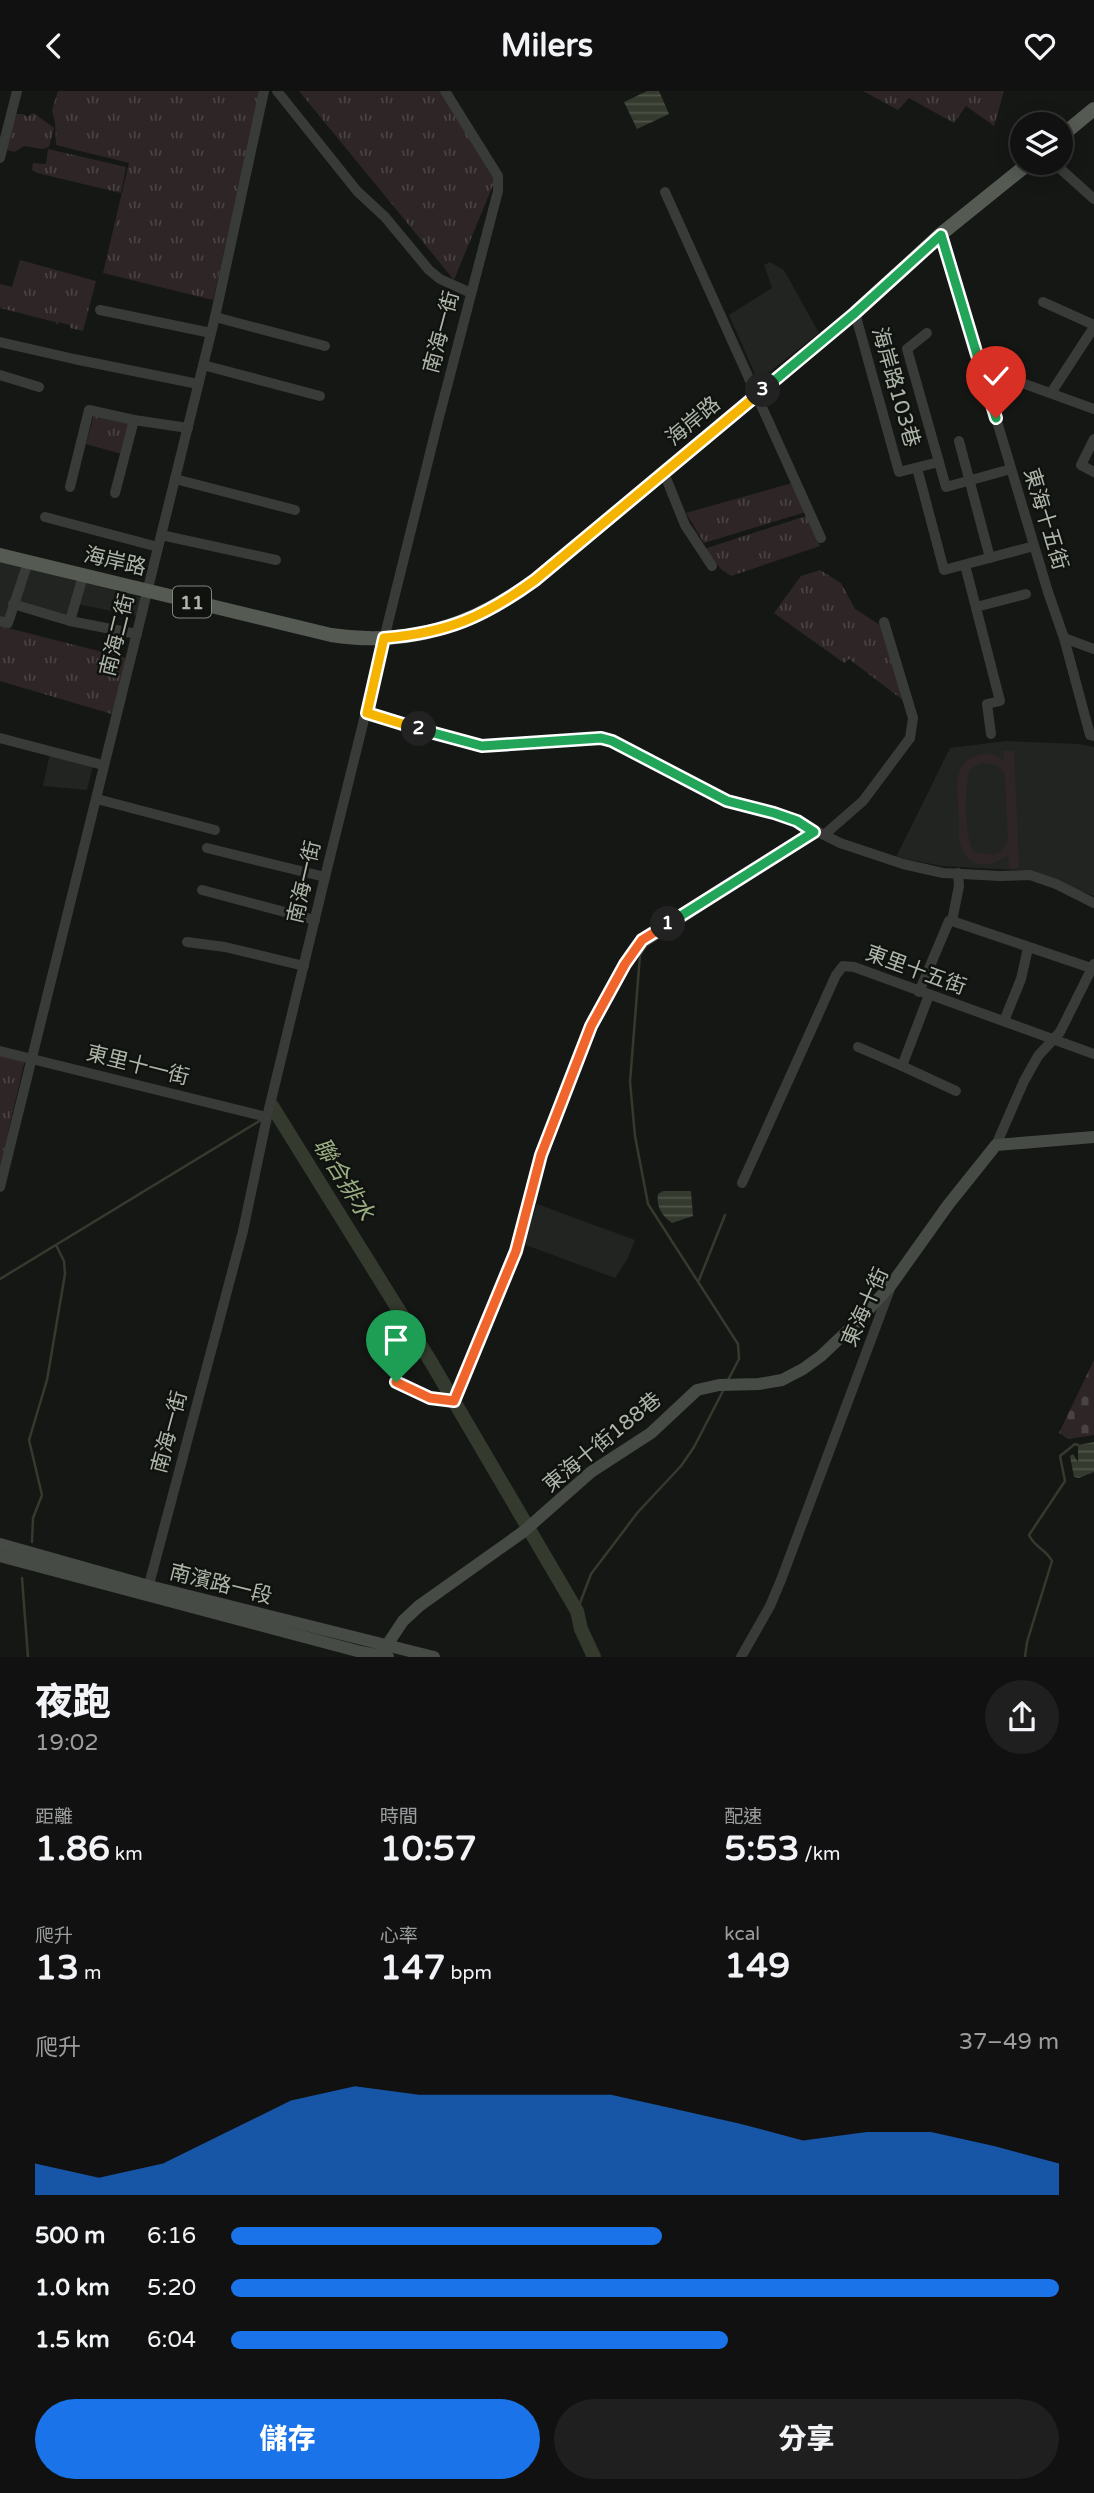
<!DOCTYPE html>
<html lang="zh-TW">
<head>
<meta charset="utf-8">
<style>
	:root { --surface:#101110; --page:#1e1f1e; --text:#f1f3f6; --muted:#9c9d9f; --line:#303130; --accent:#1a73e8 }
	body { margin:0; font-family:"Varela Round","Noto Sans TC",sans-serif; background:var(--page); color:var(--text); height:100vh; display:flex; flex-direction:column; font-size:26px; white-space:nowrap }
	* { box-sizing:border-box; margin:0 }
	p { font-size:23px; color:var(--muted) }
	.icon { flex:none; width:38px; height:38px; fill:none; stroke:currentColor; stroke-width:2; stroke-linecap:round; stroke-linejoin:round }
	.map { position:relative; height:1566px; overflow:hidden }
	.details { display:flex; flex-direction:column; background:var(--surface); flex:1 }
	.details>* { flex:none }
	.buttons { position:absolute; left:1010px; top:21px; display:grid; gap:14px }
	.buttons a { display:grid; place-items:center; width:63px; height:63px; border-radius:50%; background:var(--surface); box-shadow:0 4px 18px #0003,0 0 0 2px var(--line); font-size:35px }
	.pin { position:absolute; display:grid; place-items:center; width:60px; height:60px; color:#fff; margin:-72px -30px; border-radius:50% 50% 50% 0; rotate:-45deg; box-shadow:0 0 7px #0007 }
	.pin .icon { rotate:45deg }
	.km { position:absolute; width:35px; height:35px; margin:-18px; border-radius:50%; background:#222; color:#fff; font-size:19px; line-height:35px; text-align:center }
	.round { display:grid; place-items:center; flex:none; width:74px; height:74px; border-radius:37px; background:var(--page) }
	.head { display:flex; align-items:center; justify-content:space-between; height:119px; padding:0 35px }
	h1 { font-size:38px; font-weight:800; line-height:52px }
	.stats { display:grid; grid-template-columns:repeat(3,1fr); gap:10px; height:119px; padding:7px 35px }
	.stats div { display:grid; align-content:center }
	.stats b { font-size:35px; font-weight:800 }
	.stats small { font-size:19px; font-weight:400 }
	.stats p { font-size:19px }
	.chart { height:196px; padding:14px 35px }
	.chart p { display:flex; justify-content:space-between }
	.chart svg { width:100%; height:126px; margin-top:7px; fill:var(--accent); opacity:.7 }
	.primary-button { display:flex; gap:14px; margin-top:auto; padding:14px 35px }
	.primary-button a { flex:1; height:80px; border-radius:42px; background:var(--accent); color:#fff; font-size:28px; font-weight:800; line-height:80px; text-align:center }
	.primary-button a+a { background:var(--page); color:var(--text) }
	ul { padding:0 35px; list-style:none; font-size:23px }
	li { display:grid; grid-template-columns:112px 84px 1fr; align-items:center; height:52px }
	li i { height:18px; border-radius:9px; background:var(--accent) }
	header { display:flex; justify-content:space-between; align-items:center; height:91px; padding:0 35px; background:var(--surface); font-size:32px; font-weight:800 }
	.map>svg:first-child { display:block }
	.built { fill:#212421 }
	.grass { fill:url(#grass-tufts) }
	.cemetery { fill:url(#cemetery-stones) }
	.pitch { fill:#2e2626; fill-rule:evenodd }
	.water { fill:url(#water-rules) }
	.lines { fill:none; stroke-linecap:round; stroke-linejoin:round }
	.stream { stroke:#343a2d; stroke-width:2.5 }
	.river { stroke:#343a2d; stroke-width:14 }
	.street { stroke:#383b37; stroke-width:10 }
	.secondary { stroke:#474b45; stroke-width:12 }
	.primary { stroke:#555a53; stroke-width:14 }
	.split-1-casing { stroke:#fff; stroke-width:14 }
	.split-2-casing { stroke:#fff; stroke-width:14 }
	.split-3-casing { stroke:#fff; stroke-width:14 }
	.split-4-casing { stroke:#fff; stroke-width:14 }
	.split-1 { stroke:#f0652b; stroke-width:9 }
	.split-2 { stroke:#22a559; stroke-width:9 }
	.split-3 { stroke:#f5b400; stroke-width:9 }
	.split-4 { stroke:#22a559; stroke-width:9 }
	.labels { text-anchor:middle; stroke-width:5; stroke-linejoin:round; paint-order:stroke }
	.shield { fill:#101210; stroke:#7e857a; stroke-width:2 }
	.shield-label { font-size:19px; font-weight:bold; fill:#adb6a8 }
	.street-label { font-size:21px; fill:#adb6a8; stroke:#101210 }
	.water-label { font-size:23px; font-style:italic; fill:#9bae82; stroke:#101210 }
</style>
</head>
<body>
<header><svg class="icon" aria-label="back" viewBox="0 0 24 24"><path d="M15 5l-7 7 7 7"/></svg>Milers<svg class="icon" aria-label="heart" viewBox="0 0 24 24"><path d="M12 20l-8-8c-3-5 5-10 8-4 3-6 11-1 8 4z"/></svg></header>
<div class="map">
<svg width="1094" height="1566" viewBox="0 0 1094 1566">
	<defs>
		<pattern id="grass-tufts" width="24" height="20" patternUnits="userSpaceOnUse" patternTransform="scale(1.75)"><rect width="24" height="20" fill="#2e2626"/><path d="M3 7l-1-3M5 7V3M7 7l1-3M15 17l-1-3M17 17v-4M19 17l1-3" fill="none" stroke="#4a4343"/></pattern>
		<pattern id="cemetery-stones" width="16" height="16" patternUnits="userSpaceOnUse" patternTransform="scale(1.75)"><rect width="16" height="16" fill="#2e2626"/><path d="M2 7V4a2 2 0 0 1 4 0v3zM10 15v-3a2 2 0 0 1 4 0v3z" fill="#4a4343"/></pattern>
		<pattern id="water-rules" width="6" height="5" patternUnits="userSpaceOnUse" patternTransform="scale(1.75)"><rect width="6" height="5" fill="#343a2d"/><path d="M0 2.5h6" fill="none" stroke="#4f5449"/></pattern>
	</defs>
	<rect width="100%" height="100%" fill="#151715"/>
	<g class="built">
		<polygon points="770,171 784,179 819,242 758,290 729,224 772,197 764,174"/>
		<polygon points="0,467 25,473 6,530 0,528"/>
		<polygon points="29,476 79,491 68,527 16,511"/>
		<polygon points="83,491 142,507 137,525 76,513"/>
		<polygon points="1006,650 1079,653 1094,656 1094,805 1029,780 942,775 896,766 950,657"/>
		<polygon points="50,662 93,674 87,699 43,695"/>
		<polygon points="537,1113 635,1149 628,1167 615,1187 523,1153"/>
	</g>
	<g class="grass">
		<polygon points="58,0 264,0 249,51 213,209 103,182 129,72 56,54 55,31 52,19"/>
		<polygon points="299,0 440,0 495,89 454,189"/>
		<polygon points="863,0 1004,0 994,35 966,15 954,32 909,7 898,19"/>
		<polygon points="34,22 54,37 49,56 42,58 24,55 15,61 7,59 16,23 23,23 27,26"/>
		<polygon points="48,58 126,76 121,102 37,82 32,79 33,72 46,73"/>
		<polygon points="20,169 96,190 83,240 70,237 70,234 59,231 58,234 55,231 0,217 0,193 12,196"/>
		<polygon points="94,324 129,330 122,363 86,353"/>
		<polygon points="792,392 806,421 704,452 686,422"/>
		<polygon points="809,424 820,455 731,485 722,479 704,458"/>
		<polygon points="820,479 841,492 855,518 883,536 904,610 849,568 844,572 774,522 801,485"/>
		<polygon points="0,535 130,568 115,624 0,590"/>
		<polygon points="0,958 26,964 0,1076"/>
	</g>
	<polygon class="cemetery" points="1094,1269 1094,1344 1068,1348 1059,1342"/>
	<path class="pitch" d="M 1003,660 L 1014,660 L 1019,777 L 1009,777 L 1008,764 C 991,777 967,779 960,753 C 958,745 959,734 959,725 C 958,701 950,673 978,664 C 988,661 996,664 1004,670 ZM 982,672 L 997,674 L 1005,684 L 1008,750 L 1000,761 L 994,764 L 974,761 C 964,745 964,696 970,678 Z"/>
	<g class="water">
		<polygon points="647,0 659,0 669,23 637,38 624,11"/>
		<path d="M 663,1100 L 691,1100 L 693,1125 L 672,1132 C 662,1125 656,1116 658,1103 Z"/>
		<polygon points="1094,1351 1094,1381 1079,1387 1074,1386 1070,1365 1073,1363 1078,1371 1078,1354"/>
	</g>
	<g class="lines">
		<g class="stream">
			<polyline points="0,1188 261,1029"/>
			<polyline points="699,1189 725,1124"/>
			<polyline points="728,1289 739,1268 738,1253 648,1113 635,1045 630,991 640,864 646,855 789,762"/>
			<polyline points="32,1451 33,1427 42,1404 29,1349 47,1289 65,1183 64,1170 56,1154"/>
			<polyline points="22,1487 28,1566"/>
			<polyline points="577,1520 591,1483 638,1421 681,1375 694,1356 724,1298"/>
			<path d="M 1025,1566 L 1027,1551 L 1052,1470 C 1046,1458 1035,1457 1029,1444 L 1065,1390 L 1060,1365 L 1075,1353 L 1078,1354"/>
		</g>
		<polyline class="river" points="272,1015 431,1271 577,1520 581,1538 594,1566"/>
		<g class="street">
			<polyline points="277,0 357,100 385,126 429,179 440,188 471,202"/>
			<polyline points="0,67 17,0"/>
			<polyline points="1054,72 1094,108"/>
			<polyline points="665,101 821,447"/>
			<polyline points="941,143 1048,501 1064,547 1090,644 1094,645"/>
			<polyline points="1043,211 1094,234"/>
			<polyline points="100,219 211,242"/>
			<polyline points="855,222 899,381 939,371"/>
			<polyline points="215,226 325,255"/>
			<polyline points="927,242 907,258 946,396 1011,378"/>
			<polyline points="0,251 74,268 198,293"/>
			<polyline points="203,274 320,305"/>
			<polyline points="981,277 1094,318"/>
			<polyline points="0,284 39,296"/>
			<polyline points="1051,302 1094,236"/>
			<polyline points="1094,348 1081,374 1094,381"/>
			<polyline points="959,350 990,467"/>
			<polyline points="917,377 944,479 1034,455"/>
			<polyline points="664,382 685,434 712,475"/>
			<polyline points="175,388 295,419"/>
			<polyline points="70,396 89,319 134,329 188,337"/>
			<polyline points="115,402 134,329"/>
			<polyline points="45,426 158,456"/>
			<polyline points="161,444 276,469"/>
			<polyline points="965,474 1000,610 987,613 991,643"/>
			<polyline points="13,513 70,530 137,543"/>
			<polyline points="976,516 1026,503"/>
			<polyline points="0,530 8,532 28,471"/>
			<polyline points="70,530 83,485"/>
			<polyline points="1064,547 1094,558"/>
			<polyline points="367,622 482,655 589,647 612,650 727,710 774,722 797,730 840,752 903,773 943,782 1000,785 1030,784 1056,793 1094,812"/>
			<polyline points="0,647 103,674"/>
			<polyline points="97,708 215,739"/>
			<polyline points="824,744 863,710 910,647 913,627 884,531"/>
			<polyline points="207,757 325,786"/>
			<polyline points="202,799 315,829"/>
			<polyline points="952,830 1094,878"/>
			<polyline points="952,830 959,795 958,782"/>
			<polyline points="187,851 225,856 304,875"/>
			<polyline points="919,901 949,830 952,830"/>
			<polyline points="1004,930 1021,888 1028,857"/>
			<polyline points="858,956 902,975 929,904"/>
			<polyline points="0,960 267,1026"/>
			<polyline points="902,975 956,1000"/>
			<polyline points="996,1054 1024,990 1038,965 1060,941 1094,873"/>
			<polyline points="742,1092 836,884 843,875 854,876 1094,963"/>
			<polyline points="0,1096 215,226 264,0"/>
			<polyline points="396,1291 430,1307 454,1310 516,1160 541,1064 591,935 625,873 642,849 814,741"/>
			<polyline points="147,1501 243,1140 267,1026 325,786 438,330 498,100 498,85 445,0"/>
			<polyline points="741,1566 770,1515 781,1489 890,1198"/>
		</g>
		<g class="secondary">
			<polyline points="0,1453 149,1495 434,1566"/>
			<polyline points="0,1465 361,1561 388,1566"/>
			<polyline points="383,1566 387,1554 403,1530 419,1515 523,1441 591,1381 651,1342 697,1299 719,1294 759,1293 782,1289 803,1278 821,1265 861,1227 891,1194 948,1114 996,1054 1094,1046"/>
		</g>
		<g class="primary">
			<polyline points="1060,46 1094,18"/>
			<path d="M 0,464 L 331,544 C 409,556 472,535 535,489 L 855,222 L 941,143 L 1029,72"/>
		</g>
	</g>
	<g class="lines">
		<defs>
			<polyline id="split-1" points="396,1291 430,1307 454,1310 516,1160 541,1064 591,935 625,873 642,849 668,833"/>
			<polyline id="split-2" points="419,638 482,655 601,647 612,650 727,710 774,722 797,730 814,741 668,833"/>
			<path id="split-3" d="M 419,638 L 367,622 L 384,547 C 447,542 484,526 535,489 L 763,299"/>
			<polyline id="split-4" points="763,299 855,222 941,144 996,327"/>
		</defs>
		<use href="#split-1" class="split-1-casing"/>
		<use href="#split-2" class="split-2-casing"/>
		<use href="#split-3" class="split-3-casing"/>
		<use href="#split-4" class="split-4-casing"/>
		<use href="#split-1" class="split-1"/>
		<use href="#split-2" class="split-2"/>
		<use href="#split-3" class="split-3"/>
		<use href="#split-4" class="split-4"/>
	</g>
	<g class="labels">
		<rect class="shield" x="173" y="495.5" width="38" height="31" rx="5"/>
		<g class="shield-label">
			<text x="192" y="518">11</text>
		</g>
		<g class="street-label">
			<text transform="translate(441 241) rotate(-75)" y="7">南海一街</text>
			<text transform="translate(896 296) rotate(74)" y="7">海岸路103巷</text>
			<text transform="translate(693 330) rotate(-40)" y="7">海岸路</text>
			<text transform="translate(1046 428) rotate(73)" y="7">東海十五街</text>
			<text transform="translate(115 470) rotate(13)" y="7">海岸路</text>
			<text transform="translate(117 544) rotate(-76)" y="7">南海二街</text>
			<text transform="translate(304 791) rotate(-77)" y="7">南海一街</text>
			<text transform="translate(916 879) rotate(20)" y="7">東里十五街</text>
			<text transform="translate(138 974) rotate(14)" y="7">東里十一街</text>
			<text transform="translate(865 1216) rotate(-66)" y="7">東海十街</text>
			<text transform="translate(169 1341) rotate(-75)" y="7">南海一街</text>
			<text transform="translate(602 1351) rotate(-39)" y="7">東海十街188巷</text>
			<text transform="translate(221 1493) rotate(14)" y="7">南濱路一段</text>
		</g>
		<g class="water-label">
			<text transform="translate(344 1088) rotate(58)" y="8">聯合排水</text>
		</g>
	</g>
</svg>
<div class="buttons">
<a><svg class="icon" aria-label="layers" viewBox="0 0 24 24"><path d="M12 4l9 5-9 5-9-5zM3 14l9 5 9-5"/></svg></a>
</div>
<div class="pin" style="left:396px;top:1291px;background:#1e9e55"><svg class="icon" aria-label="arrive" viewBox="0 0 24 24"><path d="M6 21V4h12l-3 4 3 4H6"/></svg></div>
<div class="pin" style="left:996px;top:327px;background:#d93025"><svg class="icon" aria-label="check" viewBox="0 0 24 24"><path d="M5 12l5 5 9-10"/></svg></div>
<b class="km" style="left:668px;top:833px">1</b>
<b class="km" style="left:419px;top:638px">2</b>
<b class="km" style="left:763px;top:299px">3</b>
</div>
<section class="details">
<div class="head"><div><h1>夜跑</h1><p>19:02</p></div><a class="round"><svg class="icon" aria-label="share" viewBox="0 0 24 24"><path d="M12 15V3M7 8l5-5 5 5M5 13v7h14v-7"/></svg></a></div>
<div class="stats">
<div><p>距離</p><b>1.86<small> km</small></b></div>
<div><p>時間</p><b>10:57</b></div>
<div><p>配速</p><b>5:53<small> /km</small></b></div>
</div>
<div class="stats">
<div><p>爬升</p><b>13<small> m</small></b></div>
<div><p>心率</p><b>147<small> bpm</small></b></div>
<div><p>kcal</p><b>149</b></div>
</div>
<div class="chart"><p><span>爬升</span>37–49 m</p>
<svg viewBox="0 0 160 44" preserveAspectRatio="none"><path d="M0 44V33L10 38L20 33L30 22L40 11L50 6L60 9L70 9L80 9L90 9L100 14L110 19L120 25L130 22L140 22L150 27L160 33V44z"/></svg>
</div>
<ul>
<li><b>500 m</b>6:16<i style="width:52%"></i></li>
<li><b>1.0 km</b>5:20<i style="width:100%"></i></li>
<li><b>1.5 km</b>6:04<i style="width:60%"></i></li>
</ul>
<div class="primary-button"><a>儲存</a><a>分享</a></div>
</section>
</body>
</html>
